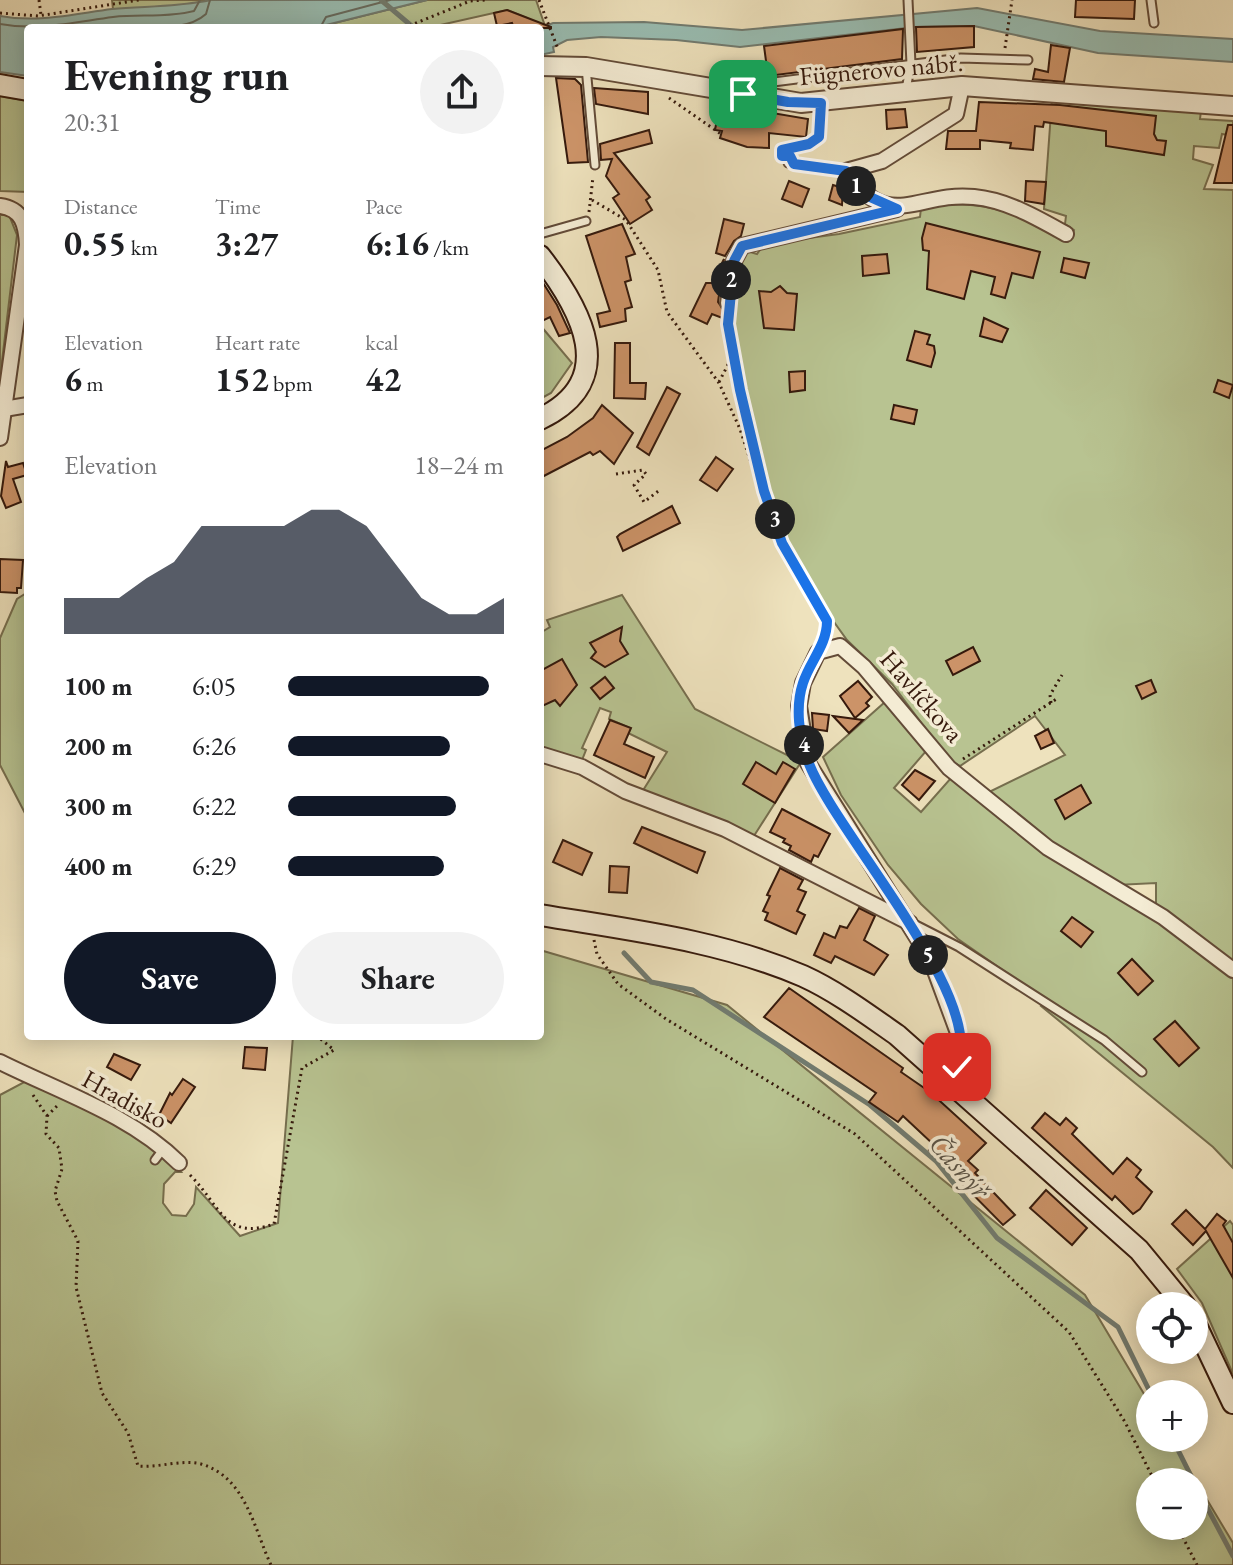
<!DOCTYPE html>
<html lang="en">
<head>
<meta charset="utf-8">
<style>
	:root { --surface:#fff; --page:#f2f2f2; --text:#202124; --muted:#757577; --accent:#111827 }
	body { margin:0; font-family:"EB Garamond",serif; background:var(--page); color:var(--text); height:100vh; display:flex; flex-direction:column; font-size:30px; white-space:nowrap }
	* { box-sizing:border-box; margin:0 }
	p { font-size:26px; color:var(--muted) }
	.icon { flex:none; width:44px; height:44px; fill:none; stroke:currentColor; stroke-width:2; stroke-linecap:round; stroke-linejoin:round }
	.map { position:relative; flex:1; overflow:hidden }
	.details { position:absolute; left:24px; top:24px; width:520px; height:1016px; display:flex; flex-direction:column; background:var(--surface); border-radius:8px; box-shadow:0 4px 20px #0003 }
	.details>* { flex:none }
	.controls { position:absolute; left:1136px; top:1292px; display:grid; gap:16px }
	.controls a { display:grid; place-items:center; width:72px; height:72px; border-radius:50%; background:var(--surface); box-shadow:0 4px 20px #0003; font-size:40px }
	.pin { position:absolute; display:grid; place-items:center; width:68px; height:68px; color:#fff; margin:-34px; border-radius:16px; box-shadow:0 4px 12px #0006 }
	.km { position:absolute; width:40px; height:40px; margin:-20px; border-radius:50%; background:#222; color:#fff; font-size:22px; line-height:40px; text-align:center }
	.round { display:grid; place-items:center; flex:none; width:84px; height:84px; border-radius:42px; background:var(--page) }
	.summary { display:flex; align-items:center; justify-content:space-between; height:136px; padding:0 40px }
	h1 { font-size:44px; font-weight:700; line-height:60px }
	.stats { display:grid; grid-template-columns:repeat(3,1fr); gap:12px; height:136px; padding:8px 40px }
	.stats div { display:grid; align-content:center }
	.stats b { font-size:34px; font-weight:700 }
	.stats small { font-size:22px; font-weight:400 }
	.stats p { font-size:22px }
	.chart { height:224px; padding:16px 40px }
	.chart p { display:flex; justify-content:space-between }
	.chart svg { width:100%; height:144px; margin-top:8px; fill:var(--accent); opacity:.7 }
	.cta { display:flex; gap:16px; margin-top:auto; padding:16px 40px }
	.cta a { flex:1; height:92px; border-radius:48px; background:var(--accent); color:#fff; font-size:32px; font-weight:700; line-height:92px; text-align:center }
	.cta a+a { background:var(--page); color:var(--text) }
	ul { padding:0 40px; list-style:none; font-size:26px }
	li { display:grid; grid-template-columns:128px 96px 1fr; align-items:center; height:60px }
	li i { height:20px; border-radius:10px; background:var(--accent) }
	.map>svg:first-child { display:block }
	.green { fill:#b8c391; stroke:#766e4e; stroke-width:2; fill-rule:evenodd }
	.water { fill:#99bdb2; stroke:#717b70; stroke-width:2 }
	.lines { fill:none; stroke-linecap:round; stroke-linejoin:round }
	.shore { stroke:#676b5f; stroke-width:2 }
	.stream { stroke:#717b70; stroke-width:5 }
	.building { fill:#cc9368; stroke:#35190c; stroke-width:2 }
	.service-casing { stroke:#634b38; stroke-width:11 }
	.minor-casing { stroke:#634b38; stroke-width:18 }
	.tertiary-casing { stroke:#634b38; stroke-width:22 }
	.secondary-casing { stroke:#35190c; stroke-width:24 }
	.path { stroke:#35190c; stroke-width:3; stroke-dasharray:2 4; stroke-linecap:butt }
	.service { stroke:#f4ecd4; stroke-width:7 }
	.minor { stroke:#f4ecd4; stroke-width:14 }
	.tertiary { stroke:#f4ecd4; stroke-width:18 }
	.secondary { stroke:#f4ecd4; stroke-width:20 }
	.route-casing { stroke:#fff; stroke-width:16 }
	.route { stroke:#1a73e8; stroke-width:10 }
	.labels { text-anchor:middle; stroke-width:7; stroke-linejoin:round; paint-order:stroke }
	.street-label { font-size:26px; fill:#35190c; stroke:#f4ecd4 }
	.water-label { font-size:28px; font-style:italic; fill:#585246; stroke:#f4ecd4 }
</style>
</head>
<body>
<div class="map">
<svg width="1233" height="1565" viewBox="0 0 1233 1565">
	<rect width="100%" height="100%" fill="#eee2bd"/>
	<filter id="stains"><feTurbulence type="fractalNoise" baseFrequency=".0025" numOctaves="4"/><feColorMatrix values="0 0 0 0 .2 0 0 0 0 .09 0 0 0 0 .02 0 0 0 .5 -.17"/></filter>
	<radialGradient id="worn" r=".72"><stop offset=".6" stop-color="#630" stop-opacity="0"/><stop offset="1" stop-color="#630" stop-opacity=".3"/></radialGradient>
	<g class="green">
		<polygon points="112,0 211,0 164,9 113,9"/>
		<polygon points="427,0 536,0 545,26 531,28 527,18 507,10 427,28 314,28"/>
		<polygon points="0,96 28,101 28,192 0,191"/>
		<path d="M 1052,99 L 1201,111 L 1200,119 L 1233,121 L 1233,136 L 1222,134 L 1219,148 L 1194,146 L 1193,159 L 1213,165 L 1204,189 L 1233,190 L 1233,964 L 1156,907 L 1156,883 L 1116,885 L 1038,836 L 989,792 L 1065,755 L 1035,716 L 960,766 L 950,761 L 892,684 L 847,640 L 811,590 L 782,534 L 764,475 L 731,320 L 738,261 L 747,251 L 757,254 L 764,244 L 839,234 L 920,217 L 921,208 C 985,197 1013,213 1070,239 L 1074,230 L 1065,224 L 1066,216 L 1044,209 Z"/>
		<polygon points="0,215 9,215 17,235 0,378"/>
		<polygon points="540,325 572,363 551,393 540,399"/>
		<polygon points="28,592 28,819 0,765 0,638 17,599"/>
		<polygon points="622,595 695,709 801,762 752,839 642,792 667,752 628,733 630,728 609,719 611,712 600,708 582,748 586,750 582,760 540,748 540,633 550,627 547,620"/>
		<polygon points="885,702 927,750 894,788 921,812 951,778 1162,920 1233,973 1233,1168 1213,1147 1041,1006 1047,1001 958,939 921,904 888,865 841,795 823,757"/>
		<path d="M 540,950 L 727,1005 L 1085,1295 L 1150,1404 L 1150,1438 L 1170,1438 L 1233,1543 L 1233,1565 L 0,1565 L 0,1095 L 28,1080 C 79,1105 142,1129 181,1172 L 175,1172 L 164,1184 L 163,1203 L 172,1215 L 186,1216 L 194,1204 L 196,1187 L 240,1236 L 278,1223 L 293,1036 L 540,1036 ZM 1150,1482 L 1194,1482 L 1194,1526 L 1150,1526 Z"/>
		<polygon points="1230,1221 1233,1225 1233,1374 1202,1303 1177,1269"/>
	</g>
	<g class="water">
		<path d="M 211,0 L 427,0 L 314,28 L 28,28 L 28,76 L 0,72 L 0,16 C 38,23 74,14 112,9 C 146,6 177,7 211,0 Z"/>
		<polygon points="977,8 1100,31 1233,39 1233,62 1098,53 974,26 915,27 740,47 676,40 601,37 567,40 553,47 554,52 540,55 540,28 553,23 644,22 742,30"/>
	</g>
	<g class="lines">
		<g class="shore">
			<path d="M 0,24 C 39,31 75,22 113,17 C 141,14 167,18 194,11 L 200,0"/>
			<path d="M 109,28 C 138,24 183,35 206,14 L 210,0"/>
			<polyline points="320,28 326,17 390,0"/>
		</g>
		<g class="stream">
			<polyline points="381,0 414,28"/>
			<polyline points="624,953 651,982 693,990 870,1105 936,1161 997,1238 1118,1327 1151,1394"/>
			<polyline points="1172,1438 1194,1482"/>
			<polyline points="1194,1483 1233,1556"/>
		</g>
	</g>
	<g class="building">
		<polygon points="1076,0 1135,0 1134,19 1075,17"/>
		<polygon points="507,10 551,27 551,28 514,28 512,23 497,26 494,13"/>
		<polygon points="974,26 974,47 917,52 916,27"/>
		<polygon points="903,29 902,59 768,76 764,46"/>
		<polygon points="1051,45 1070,48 1064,82 1033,79 1035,69 1048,72"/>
		<polygon points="556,78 575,79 581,85 588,162 568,163"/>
		<polygon points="594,88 648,92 648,114 596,104"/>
		<polygon points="979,102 1060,105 1156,116 1154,134 1157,140 1166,141 1164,155 1106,146 1106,131 1044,122 1043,127 1035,126 1033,150 1010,148 1011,143 980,140 980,149 946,149 948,131 976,131"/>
		<polygon points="720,104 808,119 806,137 769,133 769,148 747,147 720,138 722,131 715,130"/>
		<polygon points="905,109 907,127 887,129 886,110"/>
		<polygon points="1228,125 1233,125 1233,183 1214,183"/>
		<polygon points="649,130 652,143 614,153 650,197 646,200 652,210 630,224 613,198 619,194 606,176 612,159 601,160 600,144"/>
		<polygon points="789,181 809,189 802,207 782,199"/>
		<polygon points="1026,181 1046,182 1044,204 1025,201"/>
		<polygon points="833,185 843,188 842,205 829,200"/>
		<polygon points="724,219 744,224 741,236 734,241 725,256 716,253"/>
		<polygon points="926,223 1040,252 1033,278 1012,273 1005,298 991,294 995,277 971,271 964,299 927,289 929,251 923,250 922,238"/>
		<polygon points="622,224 635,254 626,257 631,280 625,282 632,307 625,309 626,321 600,327 597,314 610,311 586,236"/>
		<polygon points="887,254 889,273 863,276 862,256"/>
		<polygon points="1064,258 1089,263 1085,278 1061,272"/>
		<polygon points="724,259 718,302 725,312 725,319 712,314 707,324 690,316 706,283 712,283"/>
		<polygon points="540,278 557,305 570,333 559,336 550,317 540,322"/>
		<polygon points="780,286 787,293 797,294 794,330 764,328 759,291 771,292"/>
		<polygon points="984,318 1008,329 1002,342 980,336"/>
		<polygon points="915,331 930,335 927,344 934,346 935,353 931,367 907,360"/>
		<polygon points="615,343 630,343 630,383 646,383 645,399 614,398"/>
		<polygon points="805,371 805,390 790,392 789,372"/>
		<polygon points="1218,380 1233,385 1229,398 1214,392"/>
		<polygon points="667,387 680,394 649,455 637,447"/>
		<polygon points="602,405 633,433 614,464 600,451 593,455 590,452 540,478 540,451 567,437 593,418"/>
		<polygon points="894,405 917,410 914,424 891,419"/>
		<polygon points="716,457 733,469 717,491 700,480"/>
		<polygon points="6,461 8,467 23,463 27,475 13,479 21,502 6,508 1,496"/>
		<polygon points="672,506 680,523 623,551 617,537 620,534"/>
		<polygon points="0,559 23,560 21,588 17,588 17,593 0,592"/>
		<polygon points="622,627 620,641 628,654 605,667 591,658 596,652 590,643"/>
		<polygon points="973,647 980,661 953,675 946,661"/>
		<polygon points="562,659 577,685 560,706 555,700 540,707 540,671"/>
		<polygon points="605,677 614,688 600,699 591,688"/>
		<polygon points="1151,680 1156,692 1142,699 1136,686"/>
		<polygon points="858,681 872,697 866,703 869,706 855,718 840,696"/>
		<polygon points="812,713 829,715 827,731 813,729"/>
		<polygon points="833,716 863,720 849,733"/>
		<polygon points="610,720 631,728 624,744 654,757 645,778 594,755"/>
		<polygon points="1048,729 1054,743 1041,749 1035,736"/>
		<polygon points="756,762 776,774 783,762 795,769 775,803 743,784"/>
		<polygon points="915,770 935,781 919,800 902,785"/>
		<polygon points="1081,785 1091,803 1065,819 1055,800"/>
		<polygon points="782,809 830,834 818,857 814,855 811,862 789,850 791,846 783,842 785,839 770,832"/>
		<polygon points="642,827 705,852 697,873 634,843"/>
		<polygon points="563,840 592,853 582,875 553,862"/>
		<polygon points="610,866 629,867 627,893 609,892"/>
		<polygon points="780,868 803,880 798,889 806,892 797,911 805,915 796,934 765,920 768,913 763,911 770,896 767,895"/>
		<polygon points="859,908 875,916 864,940 888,955 874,975 835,956 831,963 814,955 824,933 835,938 840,926 847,928"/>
		<polygon points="1072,917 1093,932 1081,947 1061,931"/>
		<polygon points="1132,959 1153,981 1138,995 1118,973"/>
		<polygon points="789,988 903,1068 901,1072 930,1092 986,1143 968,1161 978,1170 975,1173 1015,1215 1003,1225 929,1150 934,1145 903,1116 898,1122 869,1102 876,1093 764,1017"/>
		<polygon points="1175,1021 1199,1048 1179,1066 1154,1039"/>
		<polygon points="245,1047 267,1048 265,1070 243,1068"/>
		<polygon points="114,1054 140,1065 131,1080 107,1067"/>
		<polygon points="183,1079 195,1087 171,1123 159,1115 170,1093 172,1095"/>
		<polygon points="1045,1113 1060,1125 1066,1118 1077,1128 1072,1134 1113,1174 1127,1158 1141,1170 1136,1177 1152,1192 1140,1209 1133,1214 1115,1196 1112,1200 1032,1128"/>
		<polygon points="1046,1190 1087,1228 1072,1245 1030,1208"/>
		<polygon points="1186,1210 1205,1229 1217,1214 1226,1221 1223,1225 1233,1243 1233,1278 1206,1231 1193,1245 1172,1224"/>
	</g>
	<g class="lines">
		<defs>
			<g id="service">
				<polyline points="1151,0 1154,23"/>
				<polyline points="586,67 595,165"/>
				<polyline points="906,89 911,64 908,0"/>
				<polyline points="744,92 750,85 961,58 1028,60"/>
				<polyline points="788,163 846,171"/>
				<polyline points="540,234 586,221"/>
				<polyline points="764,491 782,543 827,621 827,635 818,652"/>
				<polyline points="912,923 959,947 1104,1040 1142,1072"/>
				<polyline points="155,1160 164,1148"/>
			</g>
			<g id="minor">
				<path d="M 962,86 L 956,114 L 882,161 L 846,171 C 889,234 917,191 974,197 C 1007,200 1037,218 1066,234"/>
				<path d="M 0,206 C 22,209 26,224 27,245 L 0,438"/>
				<polyline points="728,303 734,261 742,246 897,209"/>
				<polyline points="4,409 28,405"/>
				<polyline points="540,754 582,767 625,791 725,829 910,923"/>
				<path d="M 0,1062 C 60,1092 131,1115 179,1163"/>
				<polyline points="949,1082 960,1060 961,1041 931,960 808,763 799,706 803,683 818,652 840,646 864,667 949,768 1048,848 1163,917 1233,970"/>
			</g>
			<polyline id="tertiary" points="540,66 586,67 801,103 962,86 1233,106"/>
			<g id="secondary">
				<polyline points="0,85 28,90"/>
				<path d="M 540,256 C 581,309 621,380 540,419"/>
				<path d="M 540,915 C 629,930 719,940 803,976 C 836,991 867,1014 897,1035 L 1139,1250 L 1185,1306"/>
				<polyline points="1194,1321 1233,1403"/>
			</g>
		</defs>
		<use href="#service" class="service-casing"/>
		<use href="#minor" class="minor-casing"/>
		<use href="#tertiary" class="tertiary-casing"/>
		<use href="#secondary" class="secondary-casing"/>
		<g class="path">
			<polyline points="39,0 41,15"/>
			<polyline points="539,0 558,49"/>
			<polyline points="0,13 38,16 139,0"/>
			<polyline points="404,28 470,1 486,0"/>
			<polyline points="1005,48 1012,0"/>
			<polyline points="669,98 721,134"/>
			<polyline points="782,152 819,137 822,119"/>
			<polyline points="592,200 626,220 658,270 667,312 719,383 740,429 757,481"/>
			<polyline points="589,212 593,177"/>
			<polyline points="728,319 762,480"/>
			<polyline points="719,382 734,353"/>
			<polyline points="616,474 643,470 646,474 634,485 644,502 661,489"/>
			<polyline points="1051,703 1050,695 1062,675"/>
			<polyline points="963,759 1058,698"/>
			<polyline points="594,940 597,954 618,984 666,1019 855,1134 1069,1332 1125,1422 1155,1482"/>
			<path d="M 33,1095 L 47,1116 L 46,1134 L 59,1148 L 62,1169 L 55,1191 L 57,1201 L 78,1241 L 76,1287 L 102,1393 L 128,1433 L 138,1466 C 159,1468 182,1459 201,1464 C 246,1477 254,1529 271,1565"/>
			<polyline points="47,1116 58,1105"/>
			<path d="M 190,1175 C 221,1206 224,1241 274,1224 L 302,1068 L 334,1050 L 317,1036"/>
			<polyline points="1177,1526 1197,1565"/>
		</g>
		<use href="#service" class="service"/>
		<use href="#minor" class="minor"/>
		<use href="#tertiary" class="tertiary"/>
		<use href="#secondary" class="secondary"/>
	</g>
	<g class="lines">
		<defs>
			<path id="route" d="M 743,94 L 788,102 L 821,103 L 819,137 L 809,144 L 782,150 L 782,156 L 790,156 L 794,164 L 846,171 L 861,193 L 897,209 L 742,246 L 734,261 L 728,324 L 740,390 L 764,491 L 782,543 L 827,621 C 827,645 810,661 803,683 C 795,707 799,737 808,761 C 832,829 988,998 957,1067"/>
		</defs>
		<use href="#route" class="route-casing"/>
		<use href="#route" class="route"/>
	</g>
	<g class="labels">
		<g class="street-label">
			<text transform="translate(881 69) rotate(-5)" y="9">Fügnerovo nábř.</text>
			<text transform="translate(922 696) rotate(49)" y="9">Havlíčkova</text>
			<text transform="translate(125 1099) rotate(29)" y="9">Hradisko</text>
		</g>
		<g class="water-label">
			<text transform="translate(960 1166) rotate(48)" y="10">Časnýř</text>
		</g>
	</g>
	<rect width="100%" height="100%" filter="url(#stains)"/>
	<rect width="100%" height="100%" fill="url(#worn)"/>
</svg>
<div class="controls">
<a><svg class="icon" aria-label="locate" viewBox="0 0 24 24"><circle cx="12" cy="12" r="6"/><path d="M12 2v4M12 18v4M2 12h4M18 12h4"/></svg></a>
<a>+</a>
<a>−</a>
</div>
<div class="pin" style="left:743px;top:94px;background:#1e9e55"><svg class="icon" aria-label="arrive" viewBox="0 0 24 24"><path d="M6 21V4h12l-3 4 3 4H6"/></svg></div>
<div class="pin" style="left:957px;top:1067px;background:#d93025"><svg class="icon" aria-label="check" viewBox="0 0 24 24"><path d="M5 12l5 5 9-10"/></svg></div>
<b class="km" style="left:856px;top:186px">1</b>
<b class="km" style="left:731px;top:280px">2</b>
<b class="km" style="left:775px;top:519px">3</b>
<b class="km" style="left:804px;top:745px">4</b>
<b class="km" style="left:928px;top:955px">5</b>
<section class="details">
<div class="summary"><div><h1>Evening run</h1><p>20:31</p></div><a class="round"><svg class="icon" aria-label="share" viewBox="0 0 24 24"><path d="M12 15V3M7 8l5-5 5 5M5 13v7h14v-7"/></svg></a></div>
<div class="stats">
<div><p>Distance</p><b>0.55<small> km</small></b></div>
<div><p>Time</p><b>3:27</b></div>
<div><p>Pace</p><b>6:16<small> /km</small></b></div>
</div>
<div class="stats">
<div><p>Elevation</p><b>6<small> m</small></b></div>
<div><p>Heart rate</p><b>152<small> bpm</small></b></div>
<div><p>kcal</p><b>42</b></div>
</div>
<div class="chart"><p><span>Elevation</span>18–24 m</p>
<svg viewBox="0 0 160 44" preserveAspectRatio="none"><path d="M0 44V33L10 33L20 33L30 27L40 22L50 11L60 11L70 11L80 11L90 6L100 6L110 11L120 22L130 33L140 38L150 38L160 33V44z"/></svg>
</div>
<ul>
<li><b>100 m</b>6:05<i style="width:93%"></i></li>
<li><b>200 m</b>6:26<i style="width:75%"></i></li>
<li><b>300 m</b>6:22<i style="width:78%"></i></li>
<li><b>400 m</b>6:29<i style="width:72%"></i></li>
</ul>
<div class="cta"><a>Save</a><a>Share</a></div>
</section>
</div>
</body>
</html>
